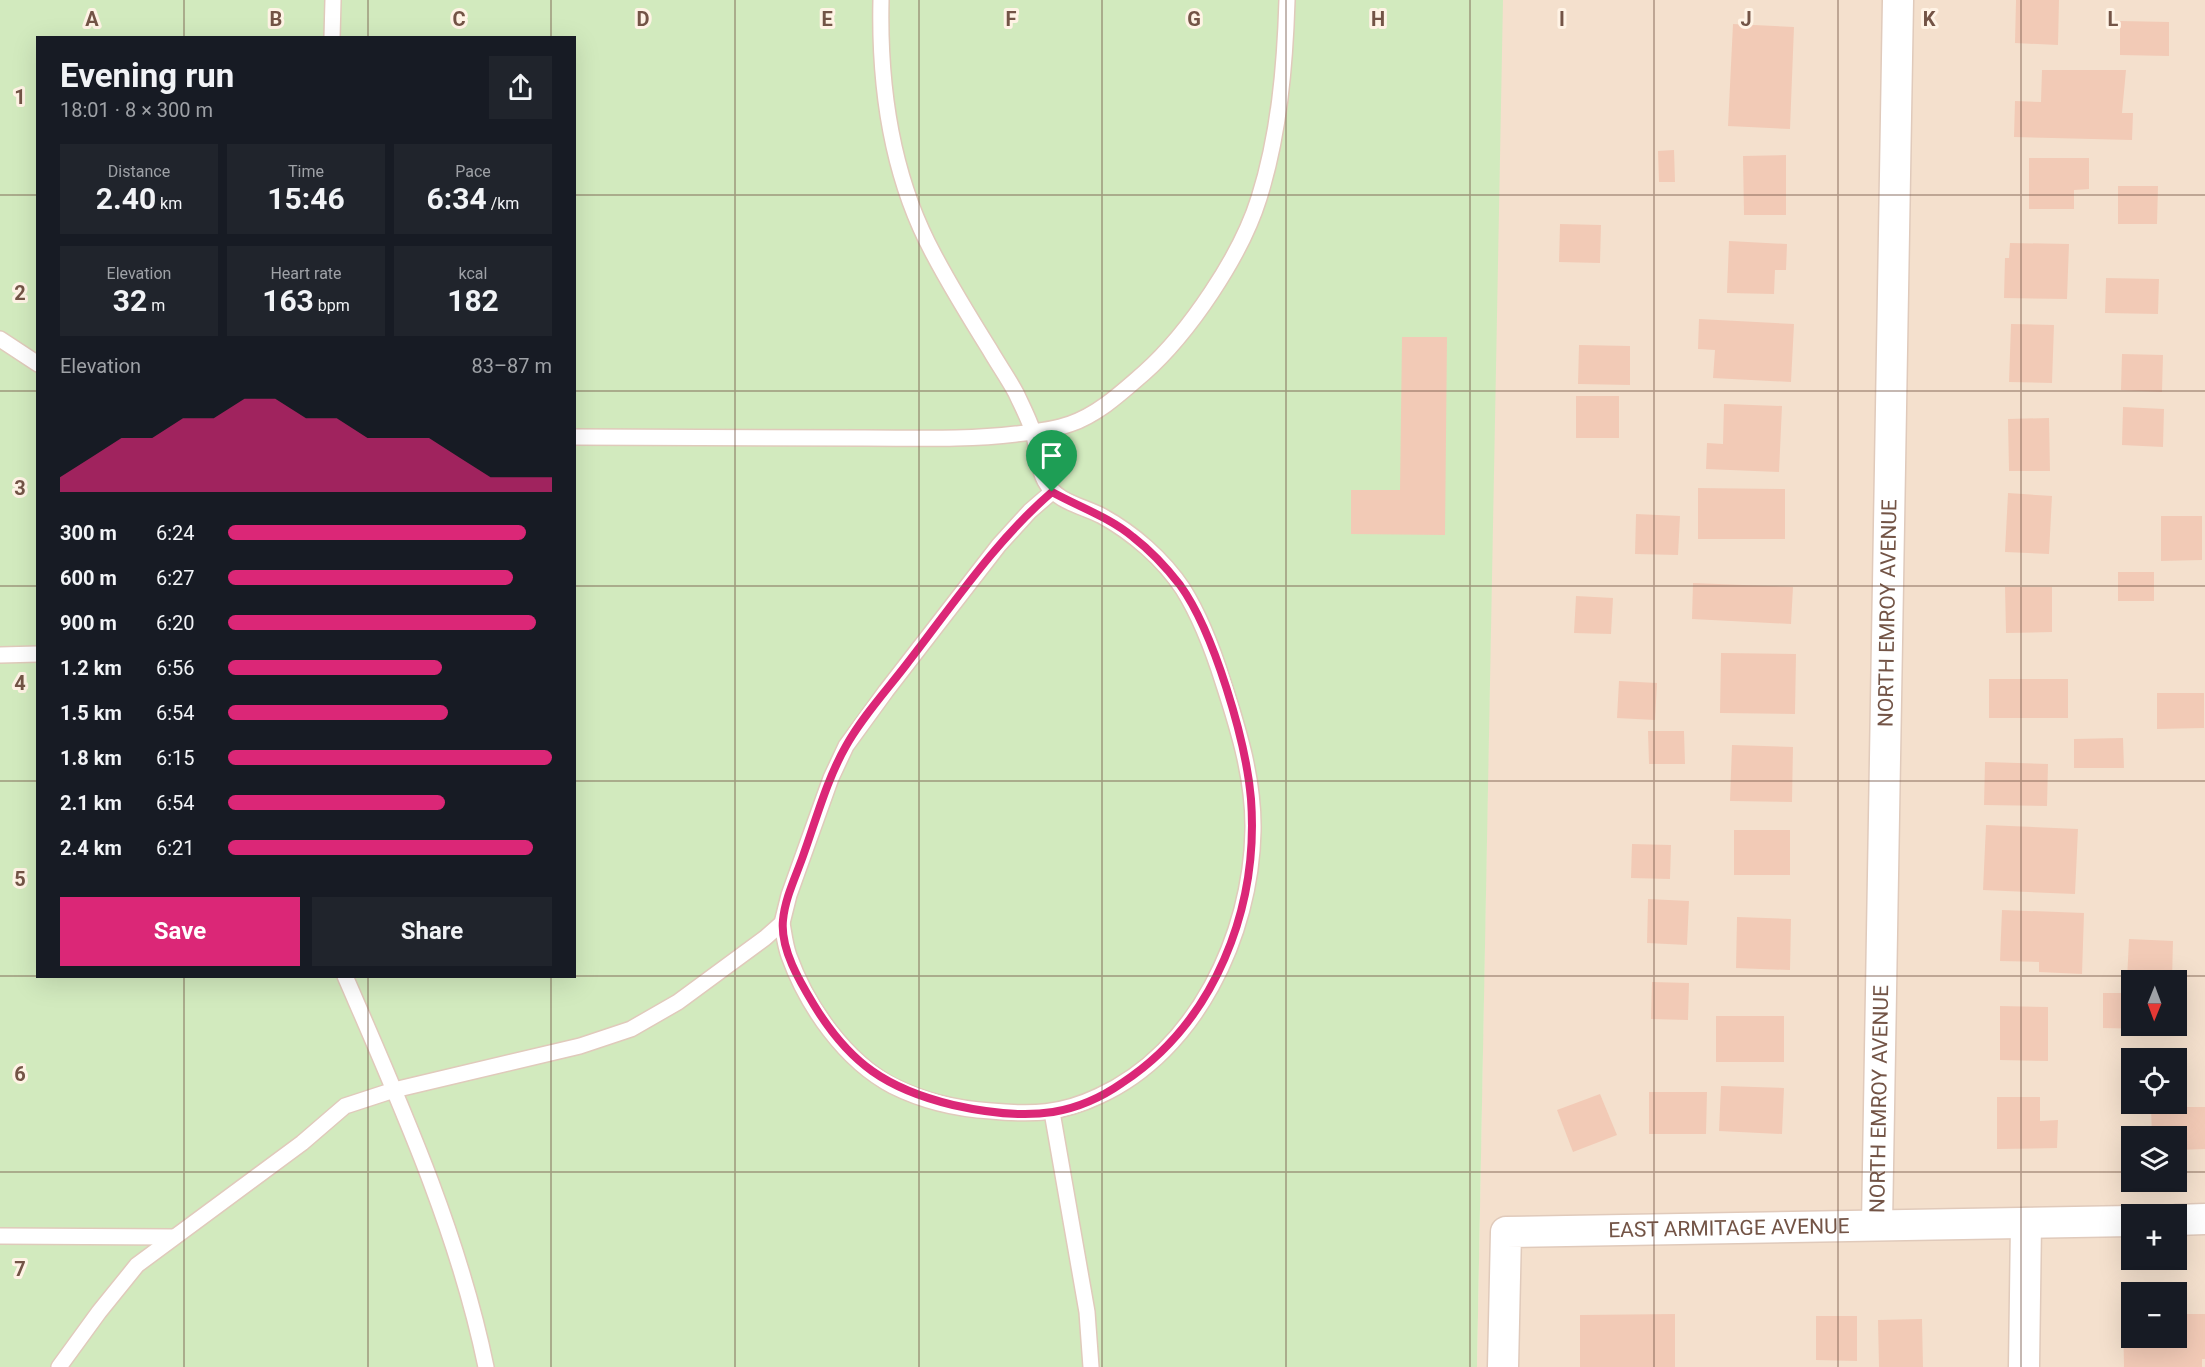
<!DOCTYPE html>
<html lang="en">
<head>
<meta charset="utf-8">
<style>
	:root { --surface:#171b24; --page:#20242c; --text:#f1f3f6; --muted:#9ea1a6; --accent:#db2777 }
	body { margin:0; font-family:Roboto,sans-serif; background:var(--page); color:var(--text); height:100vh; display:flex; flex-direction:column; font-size:22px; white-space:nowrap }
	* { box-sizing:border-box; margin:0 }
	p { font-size:20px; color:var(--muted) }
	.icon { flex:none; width:33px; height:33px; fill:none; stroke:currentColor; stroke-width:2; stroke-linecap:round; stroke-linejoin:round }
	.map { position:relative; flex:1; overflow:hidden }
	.side { position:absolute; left:36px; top:36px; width:540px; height:942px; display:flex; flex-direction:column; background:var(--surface); border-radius:0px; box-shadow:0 6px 24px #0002 }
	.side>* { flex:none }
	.needle { width:39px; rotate:181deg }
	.controls { position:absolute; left:2121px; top:970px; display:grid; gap:12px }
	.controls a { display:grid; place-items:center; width:66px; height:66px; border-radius:0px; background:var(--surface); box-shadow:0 6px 24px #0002; font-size:30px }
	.pin { position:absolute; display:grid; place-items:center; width:51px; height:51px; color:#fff; margin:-62px -26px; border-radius:50% 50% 50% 0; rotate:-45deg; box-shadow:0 0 6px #0007 }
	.pin .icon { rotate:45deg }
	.round { display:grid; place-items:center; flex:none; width:63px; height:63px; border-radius:0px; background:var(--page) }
	.summary { display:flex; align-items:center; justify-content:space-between; height:102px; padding:0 24px }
	h1 { font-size:33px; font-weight:700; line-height:45px }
	.stats { display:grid; grid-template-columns:repeat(3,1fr); gap:9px; height:102px; padding:6px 24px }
	.stats div { display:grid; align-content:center; border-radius:0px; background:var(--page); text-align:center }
	.stats b { font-size:30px; font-weight:700 }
	.stats small { font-size:16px; font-weight:400 }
	.stats p { font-size:16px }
	.chart { height:168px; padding:12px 24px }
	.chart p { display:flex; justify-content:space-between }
	.chart svg { width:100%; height:108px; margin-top:6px; fill:var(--accent); opacity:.7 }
	.button { display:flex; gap:12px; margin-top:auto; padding:12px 24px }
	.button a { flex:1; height:69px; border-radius:0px; background:var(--accent); color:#fff; font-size:24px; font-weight:700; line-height:69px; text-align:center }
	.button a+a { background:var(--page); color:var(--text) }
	ul { padding:0 24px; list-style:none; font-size:20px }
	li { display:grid; grid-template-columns:96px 72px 1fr; align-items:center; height:45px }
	li i { height:15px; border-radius:8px; background:var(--accent) }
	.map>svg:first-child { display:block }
	.residential { fill:#f4e0cd; fill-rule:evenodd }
	.green { fill:#d2eabe; fill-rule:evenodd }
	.building { fill:#f2cab6 }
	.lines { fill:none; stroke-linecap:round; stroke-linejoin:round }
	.service-casing { stroke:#e0cabb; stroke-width:18 }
	.minor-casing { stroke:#e0cabb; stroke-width:33 }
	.service { stroke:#fff; stroke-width:15 }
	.minor { stroke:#fff; stroke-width:30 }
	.route-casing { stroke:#fff; stroke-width:12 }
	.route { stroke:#db2777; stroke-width:8 }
	.grid { fill:none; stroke:#735446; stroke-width:1.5; stroke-opacity:0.55 }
	.labels { text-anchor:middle; stroke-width:6; stroke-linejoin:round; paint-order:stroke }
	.street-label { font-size:21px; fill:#735446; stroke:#fff3e5 }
	.grid-label { font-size:20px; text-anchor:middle; font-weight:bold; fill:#735446; stroke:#fff3e5; stroke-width:6; stroke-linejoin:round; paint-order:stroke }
</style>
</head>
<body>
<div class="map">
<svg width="2205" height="1367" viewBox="0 0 2205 1367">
	<rect width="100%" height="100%" fill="#fdefdf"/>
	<path class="residential" d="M 1502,0 L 2205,0 L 2205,1367 L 1477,1367 ZM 2132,981 L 2176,981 L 2176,1026 L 2132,1026 ZM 2132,1059 L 2176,1059 L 2176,1104 L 2132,1104 ZM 2132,1137 L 2176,1137 L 2176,1182 L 2132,1182 ZM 2132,1215 L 2176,1215 L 2176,1260 L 2132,1260 ZM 2132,1293 L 2176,1293 L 2176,1338 L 2132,1338 Z"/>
	<path class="green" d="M 0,0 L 1503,0 L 1477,1367 L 0,1367 ZM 38,38 L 574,38 L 574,976 L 38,976 Z"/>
	<g class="building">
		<polygon points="2016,0 2059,0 2058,45 2015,43"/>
		<polygon points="2120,21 2169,22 2169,56 2120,55"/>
		<polygon points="1733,24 1794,27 1790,129 1728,126"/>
		<polygon points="2042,70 2126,70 2122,113 2133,113 2132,140 2014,137 2015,101 2041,102"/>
		<polygon points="1674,150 1675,182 1659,182 1658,151"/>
		<polygon points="1786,155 1786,215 1744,215 1743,156"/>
		<polygon points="2029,158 2089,158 2089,189 2074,190 2074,209 2029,209"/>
		<polygon points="2118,186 2158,186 2157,224 2118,224"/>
		<polygon points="1560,224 1601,225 1600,263 1559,262"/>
		<polygon points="1729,241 1787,244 1786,270 1775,270 1774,294 1727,293"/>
		<polygon points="2010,243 2069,244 2067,299 2004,298 2005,258 2009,258"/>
		<polygon points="2106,278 2159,279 2158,314 2105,313"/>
		<polygon points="1699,319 1794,324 1791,382 1713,378 1715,350 1698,349"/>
		<polygon points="2011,324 2054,325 2052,383 2009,382"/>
		<polygon points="1402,337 1447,337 1445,535 1351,534 1351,490 1400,490"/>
		<polygon points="1579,345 1630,346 1630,385 1578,384"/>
		<polygon points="2122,354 2163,355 2162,392 2121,390"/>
		<rect x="1576" y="396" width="43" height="42"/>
		<polygon points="1724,404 1782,406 1779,472 1706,469 1707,443 1723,444"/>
		<polygon points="2123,407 2164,409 2163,447 2122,445"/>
		<polygon points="2049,418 2050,471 2009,471 2008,419"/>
		<polygon points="1698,488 1785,489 1785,539 1698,539"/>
		<polygon points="2008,493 2052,496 2049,554 2005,552"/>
		<polygon points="1636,514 1680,516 1678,555 1635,554"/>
		<polygon points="2161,516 2202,516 2202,560 2161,561"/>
		<rect x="2118" y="572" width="36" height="29"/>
		<polygon points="1693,583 1793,587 1791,624 1692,619"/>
		<polygon points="2005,587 2052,587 2052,632 2006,633"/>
		<polygon points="1576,596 1613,598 1611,634 1574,633"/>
		<polygon points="1721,653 1796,654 1795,714 1720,713"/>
		<rect x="1989" y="679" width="79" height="39"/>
		<polygon points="1619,681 1657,683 1655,720 1617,718"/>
		<polygon points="2157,693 2204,693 2204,728 2157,729"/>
		<polygon points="1648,731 1684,731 1685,764 1649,764"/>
		<polygon points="2123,738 2124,768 2074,768 2074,739"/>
		<polygon points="1732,745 1793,747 1792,802 1730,801"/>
		<polygon points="1985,762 2048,764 2047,806 1984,805"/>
		<polygon points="1986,825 2078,829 2075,894 1983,890"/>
		<rect x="1734" y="830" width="56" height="45"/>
		<polygon points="1632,844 1671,845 1670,879 1631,878"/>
		<polygon points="1648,899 1689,901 1687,945 1647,943"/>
		<polygon points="2002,910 2084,913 2082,974 2039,972 2039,962 2000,961"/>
		<polygon points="1737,917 1791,919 1790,970 1736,968"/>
		<polygon points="2129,939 2173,941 2172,981 2127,980"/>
		<polygon points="1652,982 1689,983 1688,1020 1651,1019"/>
		<polygon points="2103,993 2132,993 2132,1026 2146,1026 2146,1029 2103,1028"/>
		<polygon points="2000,1006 2048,1007 2048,1061 2000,1060"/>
		<rect x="1716" y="1016" width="68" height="46"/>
		<polygon points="1721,1086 1784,1088 1782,1134 1719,1131"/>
		<polygon points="1649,1092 1707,1092 1706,1134 1649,1134"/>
		<polygon points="1600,1094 1617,1135 1573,1152 1557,1110"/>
		<polygon points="1997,1097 2040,1097 2040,1121 2058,1120 2057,1148 1997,1149"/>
		<polygon points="2151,1107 2205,1107 2205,1149 2176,1150 2176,1137 2152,1137"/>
		<polygon points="1675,1314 1675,1367 1580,1367 1580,1315"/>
		<polygon points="2176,1314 2205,1314 2205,1359 2202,1359 2202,1367 2124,1367 2123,1315 2132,1315 2132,1338 2176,1338"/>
		<polygon points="1816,1316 1857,1316 1857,1361 1816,1360"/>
		<polygon points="1922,1319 1923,1367 1879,1367 1878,1320"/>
	</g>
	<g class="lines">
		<defs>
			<g id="service">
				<polyline points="332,38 333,0"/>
				<polyline points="0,339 38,364"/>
				<path d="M 574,437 C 672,437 769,438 866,438 C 916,438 966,440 1016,434 C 1034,432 1053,430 1070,424 C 1099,414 1122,392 1144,373 C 1189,333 1241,256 1259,198 C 1279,135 1285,66 1287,0"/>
				<polyline points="0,655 38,654"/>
				<path d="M 782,923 C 784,934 785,945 789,956 C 807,1006 845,1061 893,1086 C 923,1101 959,1109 991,1111 C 1032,1115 1061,1114 1099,1096 C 1196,1052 1251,935 1253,831 C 1254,780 1239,731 1223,682 C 1213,650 1201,618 1183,589 C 1163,559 1133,533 1102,516 C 1083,506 1056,502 1045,481 C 1037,467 1038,448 1033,432 C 1029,419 1022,406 1016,393 C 1008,378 998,364 990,350 C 970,318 951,287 934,255 C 892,178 879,86 881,0"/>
				<path d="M 345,976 C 400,1103 458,1231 486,1367"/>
				<polyline points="1052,1112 1087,1312 1091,1367"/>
				<polyline points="0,1236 173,1237"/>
				<polyline points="59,1367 99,1312 137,1265 302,1143 345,1106 394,1090 580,1046 631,1029 678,1002 765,938 782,923 789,895 831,778 846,746 886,691 999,545 1030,511 1052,492"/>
			</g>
			<g id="minor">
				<polyline points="2176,1220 2205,1219"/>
				<path id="s1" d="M 1877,1225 L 1898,0"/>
				<path id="s2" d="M 1503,1367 L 1506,1232 L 2132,1221"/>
				<polyline points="2024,1367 2026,1223"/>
			</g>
		</defs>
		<use href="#service" class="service-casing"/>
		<use href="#minor" class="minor-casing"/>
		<use href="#service" class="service"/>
		<use href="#minor" class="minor"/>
	</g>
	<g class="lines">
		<defs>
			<path id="route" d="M 1052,492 C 1079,507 1109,517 1133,537 C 1151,551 1166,567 1180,585 C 1214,632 1246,741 1251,799 C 1259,908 1215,1022 1122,1083 C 1102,1097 1077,1108 1053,1112 C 1021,1117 984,1112 953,1105 C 887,1089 850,1064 814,1005 C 800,982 780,949 783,920 C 785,898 796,876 803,856 C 816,820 827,779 846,746 C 862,717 886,691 906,665 C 952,606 995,541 1052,492 Z"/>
		</defs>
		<use href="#route" class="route-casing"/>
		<use href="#route" class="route"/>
	</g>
	<path class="grid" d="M 184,0 L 184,38M 368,0 L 368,38M 551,0 L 551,38M 735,0 L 735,1367M 919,0 L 919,1367M 1102,0 L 1102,1367M 1286,0 L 1286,1367M 1470,0 L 1470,1367M 1654,0 L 1654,1367M 1838,0 L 1838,1367M 2021,0 L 2021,1367M 0,195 L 38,195M 574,195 L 2205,195M 0,391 L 38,391M 574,391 L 2205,391M 0,586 L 38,586M 574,586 L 2205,586M 0,781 L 38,781M 574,781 L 2205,781M 0,976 L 38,976M 184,976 L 184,1367M 368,976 L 368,1367M 551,976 L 551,1367M 574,976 L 2205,976M 0,1172 L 2132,1172M 2176,1172 L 2205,1172"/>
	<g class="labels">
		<g class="street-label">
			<text dy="7" stroke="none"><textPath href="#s1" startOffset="612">NORTH EMROY AVENUE</textPath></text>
			<text dy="7" stroke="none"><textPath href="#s1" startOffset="126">NORTH EMROY AVENUE</textPath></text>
			<text dy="7" stroke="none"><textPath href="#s2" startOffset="358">EAST ARMITAGE AVENUE</textPath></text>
		</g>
	</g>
	<g class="grid-label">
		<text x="92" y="26">A</text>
		<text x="276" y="26">B</text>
		<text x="459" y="26">C</text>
		<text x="643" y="26">D</text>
		<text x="827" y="26">E</text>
		<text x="1011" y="26">F</text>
		<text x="1194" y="26">G</text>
		<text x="1378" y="26">H</text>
		<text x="1562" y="26">I</text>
		<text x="1746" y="26">J</text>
		<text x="1929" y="26">K</text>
		<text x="2113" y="26">L</text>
		<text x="20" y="104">1</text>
		<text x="20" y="300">2</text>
		<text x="20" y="495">3</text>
		<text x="20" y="690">4</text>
		<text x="20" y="886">5</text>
		<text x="20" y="1081">6</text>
		<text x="20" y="1276">7</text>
	</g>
</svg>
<div class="controls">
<a><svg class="needle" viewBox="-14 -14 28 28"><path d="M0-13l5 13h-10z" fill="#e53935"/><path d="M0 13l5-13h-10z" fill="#9ea1a6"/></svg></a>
<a><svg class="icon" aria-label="locate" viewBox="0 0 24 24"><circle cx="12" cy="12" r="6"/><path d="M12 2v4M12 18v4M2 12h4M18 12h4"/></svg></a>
<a><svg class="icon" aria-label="layers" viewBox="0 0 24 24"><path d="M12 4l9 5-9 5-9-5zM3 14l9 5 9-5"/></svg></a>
<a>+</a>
<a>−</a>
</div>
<div class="pin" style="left:1052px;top:492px;background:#1e9e55"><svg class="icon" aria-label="arrive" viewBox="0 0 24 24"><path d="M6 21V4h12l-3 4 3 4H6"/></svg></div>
<section class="side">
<div class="summary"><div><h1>Evening run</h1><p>18:01 · 8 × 300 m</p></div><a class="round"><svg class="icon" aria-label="share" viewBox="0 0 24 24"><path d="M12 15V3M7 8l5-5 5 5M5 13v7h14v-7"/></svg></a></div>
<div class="stats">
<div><p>Distance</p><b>2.40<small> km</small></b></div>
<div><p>Time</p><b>15:46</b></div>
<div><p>Pace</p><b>6:34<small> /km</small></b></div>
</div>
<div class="stats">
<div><p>Elevation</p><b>32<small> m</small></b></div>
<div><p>Heart rate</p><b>163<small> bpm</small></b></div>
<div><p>kcal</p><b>182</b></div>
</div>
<div class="chart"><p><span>Elevation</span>83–87 m</p>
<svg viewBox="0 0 160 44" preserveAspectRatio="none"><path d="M0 44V38L10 30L20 22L30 22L40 14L50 14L60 6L70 6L80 14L90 14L100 22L110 22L120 22L130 30L140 38L150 38L160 38V44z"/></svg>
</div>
<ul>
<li><b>300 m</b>6:24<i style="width:92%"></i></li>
<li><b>600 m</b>6:27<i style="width:88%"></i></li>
<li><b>900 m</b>6:20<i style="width:95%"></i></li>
<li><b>1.2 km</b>6:56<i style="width:66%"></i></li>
<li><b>1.5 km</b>6:54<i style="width:68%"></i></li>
<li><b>1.8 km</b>6:15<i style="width:100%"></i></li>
<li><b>2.1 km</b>6:54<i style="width:67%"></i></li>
<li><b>2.4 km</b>6:21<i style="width:94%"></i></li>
</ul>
<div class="button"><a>Save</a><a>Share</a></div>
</section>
</div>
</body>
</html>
